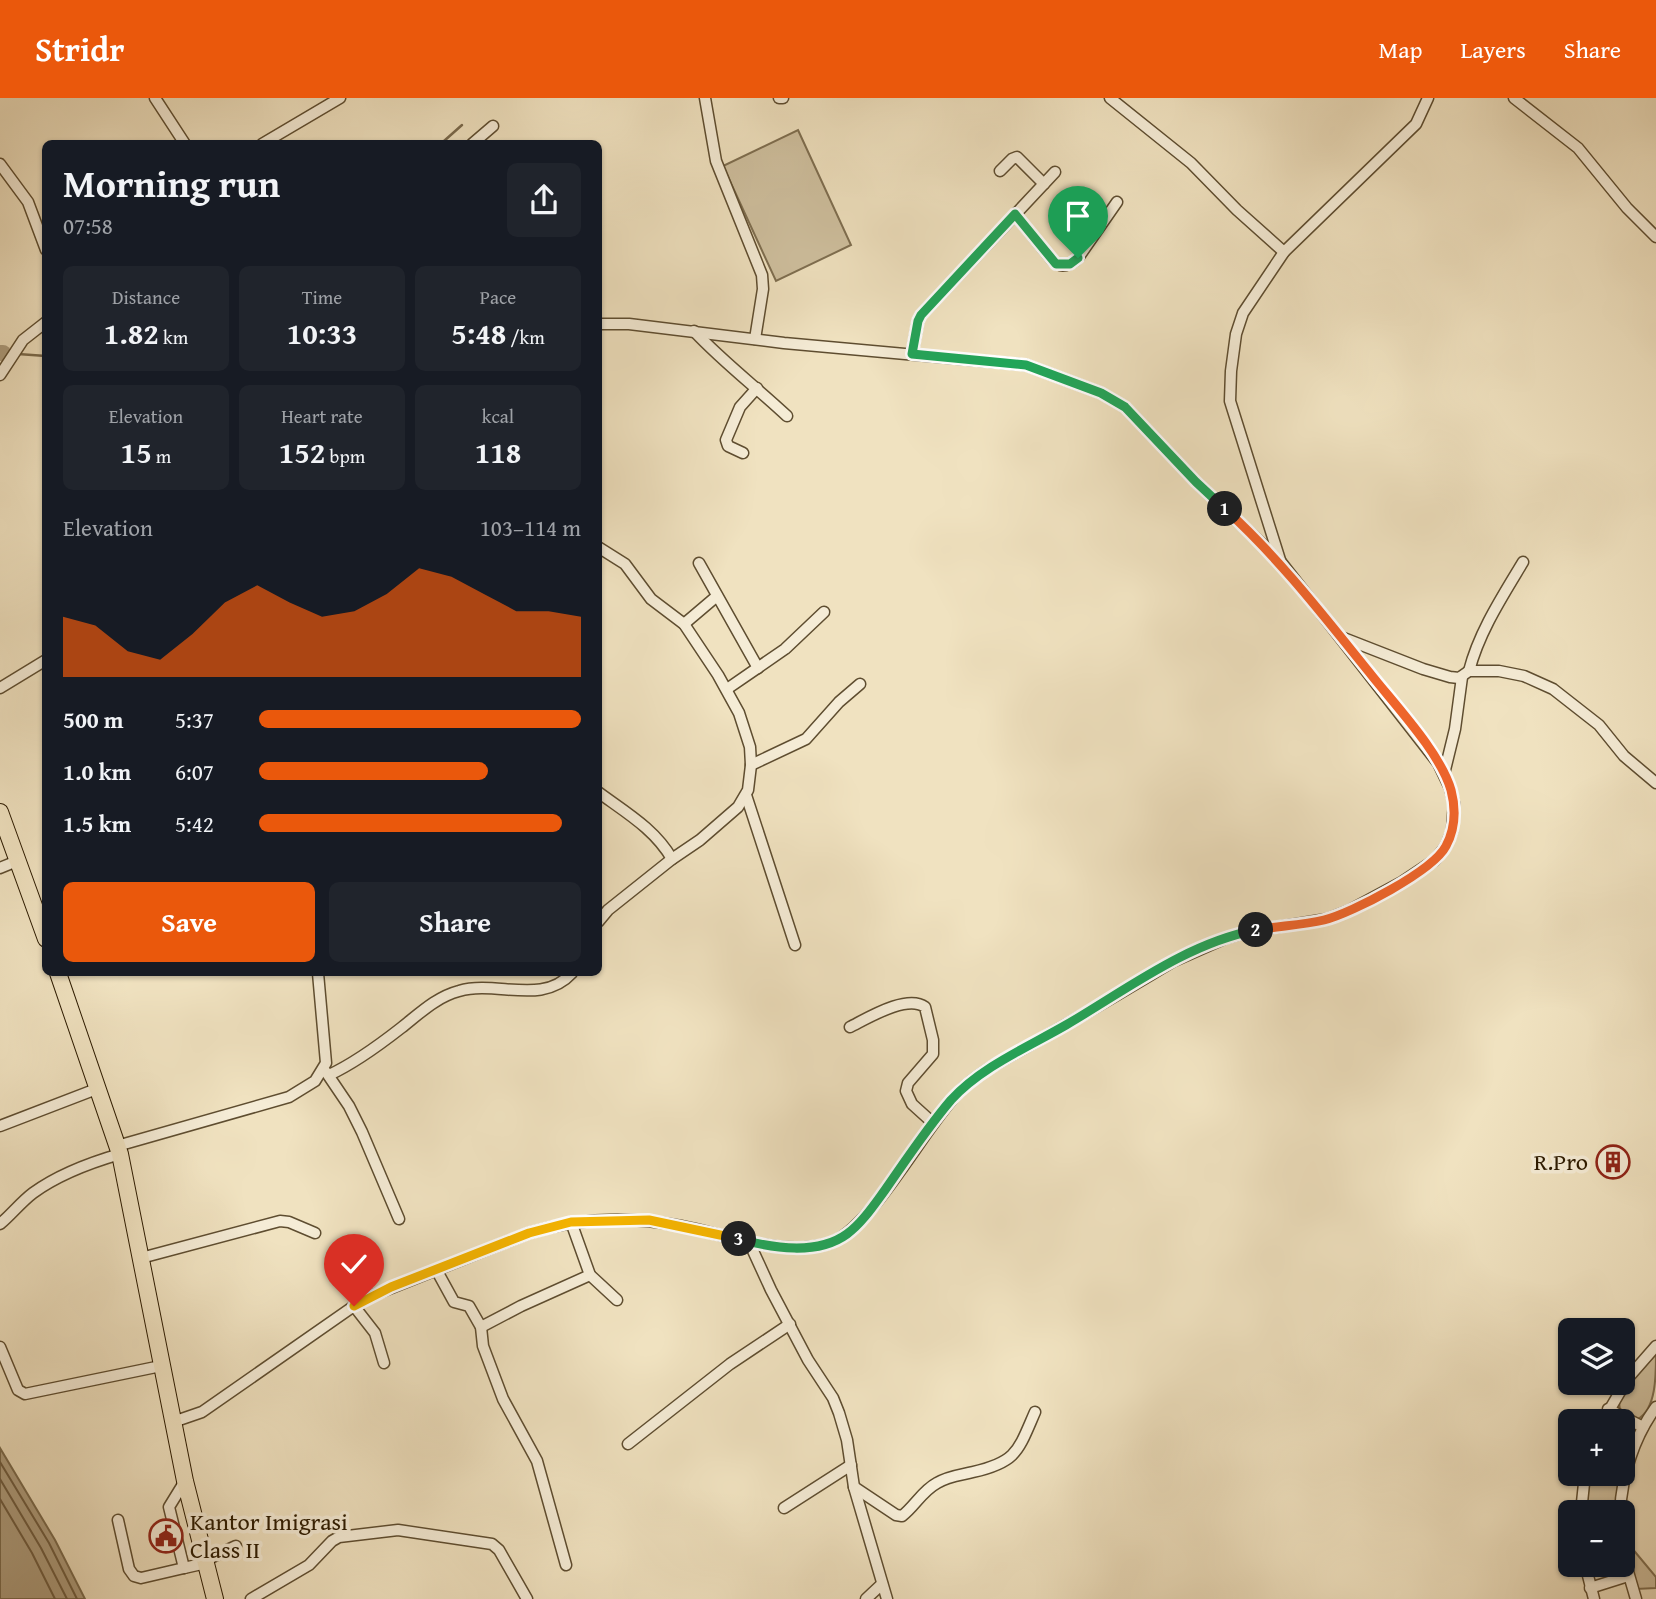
<!DOCTYPE html>
<html lang="en">
<head>
<meta charset="utf-8">
<style>
	:root { --surface:#171b24; --page:#20242c; --text:#f1f3f6; --muted:#9ea1a6; --accent:#ea580c }
	body { margin:0; font-family:"Gentium Book Plus",serif; background:var(--page); color:var(--text); height:100vh; display:flex; flex-direction:column; font-size:26px; white-space:nowrap }
	* { box-sizing:border-box; margin:0 }
	p { font-size:23px; color:var(--muted) }
	.icon { flex:none; width:38px; height:38px; fill:none; stroke:currentColor; stroke-width:2; stroke-linecap:round; stroke-linejoin:round }
	.map { position:relative; flex:1; overflow:hidden }
	.side { position:absolute; left:42px; top:42px; width:560px; height:836px; display:flex; flex-direction:column; background:var(--surface); border-radius:10px; box-shadow:0 2px 5px #0004 }
	.side>* { flex:none }
	.tools { position:absolute; left:1558px; top:1220px; display:grid; gap:14px }
	.tools a { display:grid; place-items:center; width:77px; height:77px; border-radius:10px; background:var(--surface); box-shadow:0 2px 5px #0004; font-size:35px }
	.pin { position:absolute; display:grid; place-items:center; width:60px; height:60px; color:#fff; margin:-72px -30px; border-radius:50% 50% 50% 0; rotate:-45deg; box-shadow:0 0 7px #0007 }
	.pin .icon { rotate:45deg }
	.km { position:absolute; width:35px; height:35px; margin:-18px; border-radius:50%; background:#222; color:#fff; font-size:19px; line-height:35px; text-align:center }
	.round { display:grid; place-items:center; flex:none; width:74px; height:74px; border-radius:10px; background:var(--page) }
	.headline { display:flex; align-items:center; justify-content:space-between; height:119px; padding:0 21px }
	h1 { font-size:38px; font-weight:700; line-height:52px }
	.stats { display:grid; grid-template-columns:repeat(3,1fr); gap:10px; height:119px; padding:7px 21px }
	.stats div { display:grid; align-content:center; border-radius:10px; background:var(--page); text-align:center }
	.stats b { font-size:30px; font-weight:700 }
	.stats small { font-size:19px; font-weight:400 }
	.stats p { font-size:19px }
	.chart { height:196px; padding:14px 21px }
	.chart p { display:flex; justify-content:space-between }
	.chart svg { width:100%; height:126px; margin-top:7px; fill:var(--accent); opacity:.7 }
	.primary-button { display:flex; gap:14px; margin-top:auto; padding:14px 21px }
	.primary-button a { flex:1; height:80px; border-radius:10px; background:var(--accent); color:#fff; font-size:28px; font-weight:700; line-height:80px; text-align:center }
	.primary-button a+a { background:var(--page); color:var(--text) }
	ul { padding:0 21px; list-style:none; font-size:23px }
	li { display:grid; grid-template-columns:112px 84px 1fr; align-items:center; height:52px }
	li i { height:18px; border-radius:9px; background:var(--accent) }
	header { display:flex; align-items:center; gap:42px; box-sizing:border-box; height:98px; padding:0 35px; background:var(--accent); color:#fff }
	header strong { font-size:33px }
	nav { display:flex; gap:38px; margin-inline-start:auto; font-size:24px }
	.map>svg:first-child { display:block }
	.green { fill:#cfc09f; stroke:#7e6e50; stroke-width:2 }
	.water { fill:#ae9e7f; stroke:#7a6a4c; stroke-width:2 }
	.lines { fill:none; stroke-linecap:round; stroke-linejoin:round }
	.shore { stroke:#6e5c40; stroke-width:2 }
	.stream { stroke:#7a6a4c; stroke-width:2.5 }
	.river { stroke:#ae9e7f; stroke-width:16 }
	.minor-casing { stroke:#5e4d30; stroke-width:13 }
	.highway-casing { stroke:#2d1b00; stroke-width:18 }
	.minor { stroke:#f5ecd6; stroke-width:10 }
	.highway { stroke:#f0e2c0; stroke-width:16 }
	.split-1-casing { stroke:#fff; stroke-width:14 }
	.split-2-casing { stroke:#fff; stroke-width:14 }
	.split-3-casing { stroke:#fff; stroke-width:14 }
	.split-4-casing { stroke:#fff; stroke-width:14 }
	.split-1 { stroke:#22a559; stroke-width:9 }
	.split-2 { stroke:#f0652b; stroke-width:9 }
	.split-3 { stroke:#22a559; stroke-width:9 }
	.split-4 { stroke:#f5b400; stroke-width:9 }
	.labels { text-anchor:middle; stroke-width:7; stroke-linejoin:round; paint-order:stroke }
	.poi-label { font-size:24px; fill:#2d1b00; stroke:#f5ecd6; text-anchor:end }
</style>
</head>
<body>
<header>
<strong>Stridr</strong>
<nav><a>Map</a><a>Layers</a><a>Share</a></nav>
</header>
<div class="map">
<svg width="1656" height="1501" viewBox="0 0 1656 1501">
	<rect width="100%" height="100%" fill="#f0e2c0"/>
	<filter id="stains"><feTurbulence type="fractalNoise" baseFrequency=".00286" numOctaves="4"/><feColorMatrix values="0 0 0 0 .2 0 0 0 0 .09 0 0 0 0 .02 0 0 0 .5 -.17"/></filter>
	<radialGradient id="worn" r=".72"><stop offset=".6" stop-color="#630" stop-opacity="0"/><stop offset="1" stop-color="#630" stop-opacity=".3"/></radialGradient>
	<g class="green">
		<polygon points="798,32 851,147 776,183 723,68"/>
		<path d="M 1656,1256 C 1656,1278 1656,1311 1638,1321 L 1620,1312 L 1619,1304 L 1637,1276 Z"/>
		<polygon points="1590,1376 1621,1376 1615,1414 1586,1414"/>
		<polygon points="1631,1449 1656,1479 1656,1490 1636,1491 1627,1456"/>
	</g>
	<polygon class="water" points="0,1350 55,1442 85,1501 0,1501"/>
	<g class="lines">
		<g class="shore">
			<polyline points="0,1364 49,1445 77,1501"/>
			<polyline points="0,1381 41,1450 67,1501"/>
			<polyline points="0,1401 32,1455 55,1501"/>
		</g>
		<g class="stream">
			<polyline points="402,46 408,46"/>
			<polyline points="433,46 444,43 462,27"/>
			<polyline points="3,255 11,255"/>
			<polyline points="18,256 46,258"/>
		</g>
		<polyline class="river" points="0,255 3,255"/>
		<defs>
			<g id="minor">
				<polyline points="155,0 185,46"/>
				<polyline points="705,0 716,63 762,177 763,191 755,241"/>
				<polyline points="779,0 783,0"/>
				<polyline points="1110,0 1191,65 1237,112 1284,154"/>
				<polyline points="1514,0 1578,50 1627,110 1656,139"/>
				<polyline points="262,46 340,0"/>
				<polyline points="472,46 493,28"/>
				<polyline points="0,66 28,104 46,152"/>
				<polyline points="1000,73 1012,61 1017,59 1044,86"/>
				<path d="M 1015,116 L 1053,163 C 1061,171 1071,167 1078,160 L 1117,104"/>
				<path d="M 694,233 C 723,264 756,289 787,318"/>
				<polyline points="912,256 918,223 921,217 1055,74"/>
				<polyline points="0,277 23,242 46,224"/>
				<polyline points="743,355 728,348 726,342 740,309 757,290"/>
				<polyline points="598,449 625,466 651,501 684,526 718,577 739,615 750,649 751,667 748,692 738,709 700,742 672,761 608,812 598,824"/>
				<polyline points="1280,462 1230,303 1231,273 1236,236 1243,215 1284,154 1416,26 1428,0"/>
				<polyline points="699,465 758,570"/>
				<polyline points="684,526 717,498"/>
				<polyline points="1341,539 1423,571 1450,579 1459,580 1469,573 1499,573 1524,578 1553,591 1599,627 1624,658 1656,685"/>
				<path d="M 1469,573 C 1479,534 1502,499 1523,464"/>
				<polyline points="0,590 46,562"/>
				<polyline points="727,591 785,551 824,514"/>
				<polyline points="751,667 806,641 839,604 860,586"/>
				<polyline points="1444,676 1455,631 1462,579"/>
				<path d="M 598,694 C 625,714 655,731 672,761"/>
				<polyline points="746,697 795,847"/>
				<polyline points="0,770 17,763"/>
				<path d="M 850,929 C 868,920 907,896 925,909 L 933,942 L 933,956 L 908,985 L 906,993 L 912,1006 L 933,1025"/>
				<polyline points="326,974 349,1008 362,1034 399,1121"/>
				<path d="M 329,977 C 355,965 378,948 401,930 C 419,916 436,899 459,893 C 497,882 542,908 572,875"/>
				<polyline points="0,1028 99,990"/>
				<polyline points="117,1048 289,999 315,983 326,965 318,875"/>
				<polyline points="571,1124 590,1177 617,1202"/>
				<path d="M 0,1126 C 11,1117 21,1104 33,1095 C 59,1076 89,1065 120,1056"/>
				<polyline points="749,1144 771,1192 808,1262 833,1300 839,1315 847,1342 854,1389 887,1501"/>
				<polyline points="141,1160 280,1123 289,1124 315,1135"/>
				<polyline points="437,1173 454,1204 469,1208 481,1229 483,1248 503,1301 537,1363 566,1467"/>
				<polyline points="354,1208 375,1235 384,1265"/>
				<polyline points="481,1229 521,1208 590,1177"/>
				<polyline points="0,1249 18,1292 25,1296 161,1268"/>
				<polyline points="1608,1311 1643,1329"/>
				<polyline points="1603,1323 1628,1280 1656,1248"/>
				<path d="M 173,1324 L 202,1314 L 354,1208 L 374,1197 L 529,1135 C 578,1120 630,1118 681,1128 C 728,1137 778,1158 827,1146 C 869,1135 924,1030 957,996 C 981,971 1017,955 1046,938 C 1089,914 1132,888 1174,863 L 1226,840 L 1247,834 L 1327,821 L 1350,812 L 1402,784 L 1435,762 L 1446,748 L 1452,733 L 1454,705 L 1450,690 L 1438,665 L 1281,464 L 1196,384 L 1125,309 L 1101,295 L 1026,267 L 784,245 L 629,226 L 598,226"/>
				<polyline points="628,1346 730,1266 790,1226"/>
				<polyline points="185,1383 169,1409 184,1470 206,1465"/>
				<path d="M 854,1389 L 896,1417 L 902,1418 C 915,1408 922,1393 937,1385 C 948,1378 961,1377 973,1374 C 1017,1364 1018,1353 1035,1314"/>
				<polyline points="784,1410 851,1367"/>
				<polyline points="1581,1414 1585,1376"/>
				<path d="M 1620,1414 C 1622,1377 1634,1339 1656,1309"/>
				<polyline points="118,1422 129,1471 134,1478 141,1480 184,1470"/>
				<polyline points="1622,1453 1636,1501"/>
				<polyline points="206,1462 236,1448"/>
				<polyline points="1585,1466 1594,1501"/>
				<polyline points="1590,1490 1628,1478"/>
				<polyline points="251,1501 309,1467 332,1443 339,1439 398,1432 492,1446 499,1452 527,1501"/>
				<polyline points="866,1501 882,1486"/>
			</g>
			<g id="highway">
				<polyline points="0,714 46,841"/>
				<polyline points="58,875 120,1056 185,1383 215,1501"/>
			</g>
		</defs>
		<use href="#minor" class="minor-casing"/>
		<use href="#highway" class="highway-casing"/>
		<use href="#minor" class="minor"/>
		<use href="#highway" class="highway"/>
	</g>
	<g class="lines">
		<defs>
			<polyline id="split-1" points="1078,160 1070,166 1056,166 1015,116 921,217 918,223 912,256 1026,267 1101,295 1125,309 1196,384 1225,411"/>
			<path id="split-2" d="M 1225,411 C 1279,460 1323,517 1369,574 C 1394,606 1440,654 1451,692 C 1456,711 1455,731 1446,748 C 1433,773 1352,815 1324,822 C 1302,827 1279,828 1256,832"/>
			<path id="split-3" d="M 739,1141 C 772,1150 817,1158 847,1136 C 862,1125 874,1107 885,1092 C 906,1062 927,1030 951,1002 C 981,969 1028,949 1066,927 C 1126,892 1187,845 1256,832"/>
			<polyline id="split-4" points="354,1208 391,1189 529,1135 571,1124 649,1122 739,1141"/>
		</defs>
		<use href="#split-1" class="split-1-casing"/>
		<use href="#split-2" class="split-2-casing"/>
		<use href="#split-3" class="split-3-casing"/>
		<use href="#split-4" class="split-4-casing"/>
		<use href="#split-1" class="split-1"/>
		<use href="#split-2" class="split-2"/>
		<use href="#split-3" class="split-3"/>
		<use href="#split-4" class="split-4"/>
	</g>
	<defs>
		<symbol id="building-ring" viewBox="-11 -11 22 22"><circle r="9.5" fill="#f5ecd6" stroke="#8f2418" stroke-width="1.5"/><path d="M-4-6H4V6H1V3H-1V6H-4ZM-2.5-4.3h1.7v1.8h-1.7ZM.8-4.3h1.7v1.8H.8ZM-2.5-1h1.7V.8h-1.7ZM.8-1h1.7V.8H.8Z" fill="#8f2418"/></symbol>
		<symbol id="civic-ring" viewBox="-11 -11 22 22"><circle r="9.5" fill="#f5ecd6" stroke="#8f2418" stroke-width="1.5"/><path d="M-.6-6.5H3V-4.5H.6V-3L4-1V1h2V6H-6V1h2V-1L-.6-3ZM-1.2 2.5V6h2.4V2.5Z" fill="#8f2418"/></symbol>
	</defs>
	<g fill-rule="evenodd">
		<use href="#building-ring" x="1594" y="1045" width="38" height="38"/>
		<use href="#civic-ring" x="147" y="1419" width="38" height="38"/>
	</g>
	<g class="labels">
		<g class="poi-label">
			<text x="1588" y="1072">R.Pro</text>
			<text x="190" y="1432" text-anchor="start">Kantor Imigrasi<tspan x="190" dy="28">Class II</tspan></text>
		</g>
	</g>
	<rect width="100%" height="100%" filter="url(#stains)"/>
	<rect width="100%" height="100%" fill="url(#worn)"/>
</svg>
<div class="tools">
<a><svg class="icon" aria-label="layers" viewBox="0 0 24 24"><path d="M12 4l9 5-9 5-9-5zM3 14l9 5 9-5"/></svg></a>
<a>+</a>
<a>−</a>
</div>
<div class="pin" style="left:1078px;top:160px;background:#1e9e55"><svg class="icon" aria-label="arrive" viewBox="0 0 24 24"><path d="M6 21V4h12l-3 4 3 4H6"/></svg></div>
<div class="pin" style="left:354px;top:1208px;background:#d93025"><svg class="icon" aria-label="check" viewBox="0 0 24 24"><path d="M5 12l5 5 9-10"/></svg></div>
<b class="km" style="left:1225px;top:411px">1</b>
<b class="km" style="left:1256px;top:832px">2</b>
<b class="km" style="left:739px;top:1141px">3</b>
<section class="side">
<div class="headline"><div><h1>Morning run</h1><p>07:58</p></div><a class="round"><svg class="icon" aria-label="share" viewBox="0 0 24 24"><path d="M12 15V3M7 8l5-5 5 5M5 13v7h14v-7"/></svg></a></div>
<div class="stats">
<div><p>Distance</p><b>1.82<small> km</small></b></div>
<div><p>Time</p><b>10:33</b></div>
<div><p>Pace</p><b>5:48<small> /km</small></b></div>
</div>
<div class="stats">
<div><p>Elevation</p><b>15<small> m</small></b></div>
<div><p>Heart rate</p><b>152<small> bpm</small></b></div>
<div><p>kcal</p><b>118</b></div>
</div>
<div class="chart"><p><span>Elevation</span>103–114 m</p>
<svg viewBox="0 0 160 44" preserveAspectRatio="none"><path d="M0 44V23L10 26L20 35L30 38L40 29L50 18L60 12L70 18L80 23L90 21L100 15L110 6L120 9L130 15L140 21L150 21L160 23V44z"/></svg>
</div>
<ul>
<li><b>500 m</b>5:37<i style="width:100%"></i></li>
<li><b>1.0 km</b>6:07<i style="width:71%"></i></li>
<li><b>1.5 km</b>5:42<i style="width:94%"></i></li>
</ul>
<div class="primary-button"><a>Save</a><a>Share</a></div>
</section>
</div>
</body>
</html>
